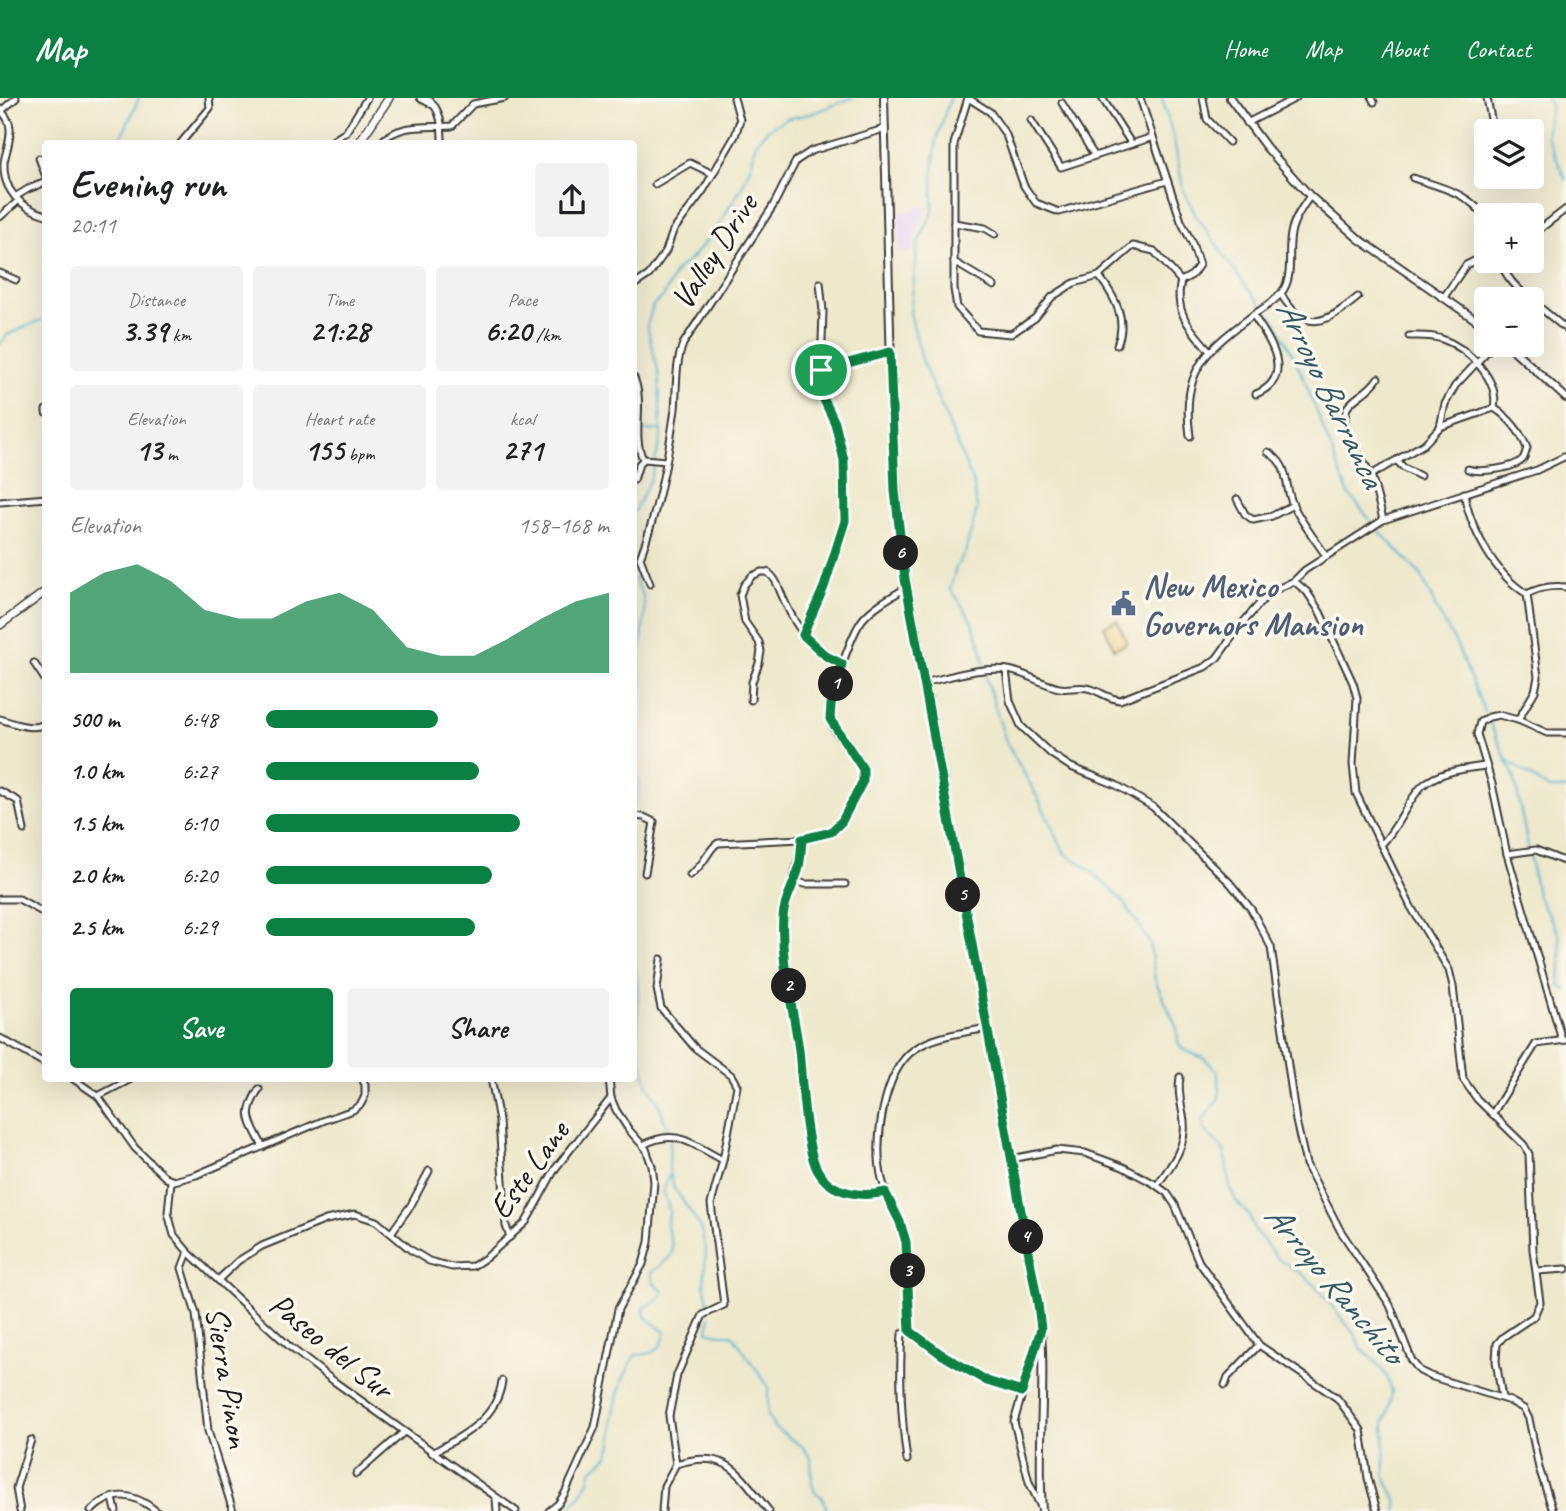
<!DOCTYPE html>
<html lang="en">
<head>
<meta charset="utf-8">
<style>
	:root { --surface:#fff; --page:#f2f2f2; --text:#202124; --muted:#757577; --accent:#0b8043 }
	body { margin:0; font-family:Caveat,sans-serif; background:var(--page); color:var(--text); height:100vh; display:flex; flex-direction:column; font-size:26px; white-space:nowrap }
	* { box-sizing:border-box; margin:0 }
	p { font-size:23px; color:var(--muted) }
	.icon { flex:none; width:38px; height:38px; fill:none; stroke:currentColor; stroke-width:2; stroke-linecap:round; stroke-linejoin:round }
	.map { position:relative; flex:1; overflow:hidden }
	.panel { position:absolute; left:42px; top:42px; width:595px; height:942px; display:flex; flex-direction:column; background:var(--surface); border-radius:7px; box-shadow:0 7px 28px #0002 }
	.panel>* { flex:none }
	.fabs { position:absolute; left:1474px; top:21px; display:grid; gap:14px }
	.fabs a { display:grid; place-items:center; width:70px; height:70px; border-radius:7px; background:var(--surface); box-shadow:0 7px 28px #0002; font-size:35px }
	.pin { position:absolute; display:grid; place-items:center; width:60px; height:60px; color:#fff; margin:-30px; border:4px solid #fff; border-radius:50%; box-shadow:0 2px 7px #0007 }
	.km { position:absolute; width:35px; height:35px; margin:-18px; border-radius:50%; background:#222; color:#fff; font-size:19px; line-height:35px; text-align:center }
	.round { display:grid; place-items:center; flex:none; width:74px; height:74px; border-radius:7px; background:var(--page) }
	.head { display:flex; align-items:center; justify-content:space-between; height:119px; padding:0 28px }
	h1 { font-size:38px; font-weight:600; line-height:52px }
	.stats { display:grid; grid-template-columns:repeat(3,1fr); gap:10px; height:119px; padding:7px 28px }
	.stats div { display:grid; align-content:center; border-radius:7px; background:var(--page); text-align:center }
	.stats b { font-size:30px; font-weight:600 }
	.stats small { font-size:19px; font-weight:400 }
	.stats p { font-size:19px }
	.chart { height:196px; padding:14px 28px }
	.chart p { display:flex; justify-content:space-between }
	.chart svg { width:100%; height:126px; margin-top:7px; fill:var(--accent); opacity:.7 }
	.primary-button { display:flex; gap:14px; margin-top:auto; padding:14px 28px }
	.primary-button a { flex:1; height:80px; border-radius:7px; background:var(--accent); color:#fff; font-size:28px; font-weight:600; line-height:80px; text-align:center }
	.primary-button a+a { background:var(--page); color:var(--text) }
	ul { padding:0 28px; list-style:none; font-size:23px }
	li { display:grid; grid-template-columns:112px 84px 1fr; align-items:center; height:52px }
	li i { height:18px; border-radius:9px; background:var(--accent) }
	header { display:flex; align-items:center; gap:42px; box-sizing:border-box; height:98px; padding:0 35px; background:var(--accent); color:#fff }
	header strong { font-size:33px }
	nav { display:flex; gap:38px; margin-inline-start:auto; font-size:24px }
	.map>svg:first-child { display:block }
	.built { fill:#e1d4f4 }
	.sand { fill:#eeda9e; stroke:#857b5d; stroke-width:2 }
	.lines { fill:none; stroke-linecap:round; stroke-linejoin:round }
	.stream { stroke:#52b2d1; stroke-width:2 }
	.minor-casing { stroke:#3c3b36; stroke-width:9 }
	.tertiary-casing { stroke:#3c3b36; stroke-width:10 }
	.secondary-casing { stroke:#3c3b36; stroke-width:10 }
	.minor { stroke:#fff; stroke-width:5 }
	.tertiary { stroke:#fff; stroke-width:6 }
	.secondary { stroke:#fff; stroke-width:7 }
	.route-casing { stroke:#fff; stroke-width:14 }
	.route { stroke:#0b8043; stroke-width:9 }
	.labels { text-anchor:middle; stroke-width:7; stroke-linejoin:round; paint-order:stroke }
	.street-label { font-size:33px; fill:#1c1c1c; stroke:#fbf7ec }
	.service-label { font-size:33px; font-weight:bold; fill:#4e5e75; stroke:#fbf7ec; text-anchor:start }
	.water-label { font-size:35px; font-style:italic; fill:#325864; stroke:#fbf7ec }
</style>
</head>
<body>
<header>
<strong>Map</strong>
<nav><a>Home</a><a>Map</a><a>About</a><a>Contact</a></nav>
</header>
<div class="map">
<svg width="1566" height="1413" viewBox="0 0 1566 1413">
	<rect width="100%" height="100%" fill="#fbf7ec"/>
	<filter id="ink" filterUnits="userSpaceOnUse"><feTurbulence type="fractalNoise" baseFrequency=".0143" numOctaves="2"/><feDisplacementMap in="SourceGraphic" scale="14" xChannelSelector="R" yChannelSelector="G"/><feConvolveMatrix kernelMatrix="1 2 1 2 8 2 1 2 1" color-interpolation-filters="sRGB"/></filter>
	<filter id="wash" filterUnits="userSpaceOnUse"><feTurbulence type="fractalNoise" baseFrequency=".00686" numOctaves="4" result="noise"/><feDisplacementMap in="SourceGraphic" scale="28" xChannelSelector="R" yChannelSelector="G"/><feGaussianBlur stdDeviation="1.57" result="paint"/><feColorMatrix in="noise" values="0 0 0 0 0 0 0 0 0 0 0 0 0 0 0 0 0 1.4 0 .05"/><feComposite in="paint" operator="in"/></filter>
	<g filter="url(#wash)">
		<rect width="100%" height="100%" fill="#eee8cc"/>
		<polygon class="built" points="915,108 925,108 925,120 914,139 913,154 899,155 899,115 903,113 915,113"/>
		<polygon class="sand" points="1117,522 1127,543 1125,546 1114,551 1104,528"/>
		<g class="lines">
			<g class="stream">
				<path d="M 950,0 L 936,43 L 933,76 L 933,114 L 918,145 L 910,215 L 923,265 L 973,384 L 977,411 L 965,455 L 956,469 L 950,491 C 970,516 981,537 984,568"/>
				<polyline points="1162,0 1174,42 1183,91 1195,116 1245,187 1277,225 1303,278 1348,395 1371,423"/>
				<polyline points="1546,0 1551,7 1546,37 1566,82"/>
				<polyline points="118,46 139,0"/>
				<polyline points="0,246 7,237 46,220"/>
				<polyline points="643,333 659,332"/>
				<polyline points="634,414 651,380 661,339 659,277 647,228 653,207 663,199 677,171 689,163 717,130 743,87 752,64 755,46 768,31 786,21 813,15 852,0"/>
				<polyline points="1378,432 1421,477 1437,512 1457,548 1485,615"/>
				<polyline points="634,480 643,498 645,515 639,567 642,587 634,628"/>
				<polyline points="985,576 1006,644 1039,702 1065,756 1084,767 1121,801 1140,828 1150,847 1155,882 1177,930 1178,944 1182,951 1205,961 1217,973 1220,992 1218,1002 1203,1022 1204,1032 1224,1052 1230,1090 1236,1103 1249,1117 1256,1134 1278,1161 1305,1178 1319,1192 1355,1237 1361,1250 1377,1265 1387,1278 1392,1294 1389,1311 1384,1325 1385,1379 1396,1401 1397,1413"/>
				<polyline points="1489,623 1514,678 1528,749"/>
				<polyline points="1506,661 1549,691 1566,691"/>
				<path d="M 634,671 C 642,684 639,693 634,706"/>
				<polyline points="1530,758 1537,797 1559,836 1561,861 1560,887 1566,892"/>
				<polyline points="634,862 638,894 638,949 647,986 659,1006 669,1037"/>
				<polyline points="670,1042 669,1071 674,1090 700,1128 706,1152 704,1186 709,1208"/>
				<polyline points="710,1219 708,1233 719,1236 732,1236 768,1288 768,1317 774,1329 803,1349 811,1361 812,1386 815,1394 821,1398 828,1413"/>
				<path d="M 567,1413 L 580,1398 L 589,1383 L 591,1373 L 608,1358 L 612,1347 L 613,1319 L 617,1300 L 623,1281 L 635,1257 C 652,1257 663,1252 665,1234 L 645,1219 L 644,1210 L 658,1202 L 663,1193 L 654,1185 L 651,1175 C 657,1168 668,1164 671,1156 C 674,1146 669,1139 667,1129 C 665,1123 670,1118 669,1113 C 667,1092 657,1100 670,1076"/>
			</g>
		</g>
	</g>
	<g filter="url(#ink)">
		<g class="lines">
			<defs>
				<g id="minor">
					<polyline points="420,0 433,7"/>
					<path d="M 427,0 C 442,12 442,28 442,46"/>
					<polyline points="968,0 954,46 954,191 957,209 978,233 1011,236 1035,220 1052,199 1074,185 1099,178 1133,148 1154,153 1181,183"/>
					<polyline points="968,0 990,14 1006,37 1024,88 1036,105 1059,114 1167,83"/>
					<polyline points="1102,0 1131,45"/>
					<polyline points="1140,0 1181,123 1192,145 1199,167 1192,177 1181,183"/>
					<polyline points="1203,0 1207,21 1229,44"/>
					<polyline points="1372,0 1374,4"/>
					<polyline points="1487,0 1491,21"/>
					<polyline points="1062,5 1094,57"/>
					<path d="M 0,11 C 5,17 10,23 10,31 C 11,42 6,53 4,64 C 2,92 21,110 46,117"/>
					<polyline points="0,14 16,0"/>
					<polyline points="1031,22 1061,69 1153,39"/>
					<polyline points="1247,25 1296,0"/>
					<polyline points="332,43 346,34 367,0"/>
					<polyline points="180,46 210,10 209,0"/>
					<path d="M 379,46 C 399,24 426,30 452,28 L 473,6 L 505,0"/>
					<polyline points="39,60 46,79"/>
					<path d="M 1413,80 C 1439,89 1472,95 1486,122"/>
					<polyline points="655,86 690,65 713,76"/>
					<polyline points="15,99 28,91 46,84"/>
					<polyline points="0,119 18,103"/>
					<polyline points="954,125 985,130 995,136"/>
					<polyline points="1531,138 1566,111"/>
					<path d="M 1500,163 C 1507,181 1516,189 1530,201"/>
					<polyline points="954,164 994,188"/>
					<polyline points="0,175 16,182"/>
					<path d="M 1099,178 C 1115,199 1128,222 1117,247"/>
					<path d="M 1181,183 C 1173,213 1190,231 1209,252"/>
					<polyline points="820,185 823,213 821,272"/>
					<polyline points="634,187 649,177 666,153 673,133 703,93 735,38 740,22 734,0"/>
					<path d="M 1281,196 C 1305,237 1327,225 1358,199"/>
					<polyline points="1444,199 1466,167 1486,157"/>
					<polyline points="1531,202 1566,231"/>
					<path d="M 1253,217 C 1270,242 1296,279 1256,296"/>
					<path d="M 1409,238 C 1420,238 1432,237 1442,241 C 1468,250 1500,282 1494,310"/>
					<path d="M 634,280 C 645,306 631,337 643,361"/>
					<path d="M 1378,280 C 1369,295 1353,299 1347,310 C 1337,335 1364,359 1372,380 C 1376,394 1380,408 1383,422"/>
					<polyline points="46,312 46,315"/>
					<polyline points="1440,329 1445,306 1455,288 1493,247"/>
					<path d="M 1190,338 C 1181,273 1205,253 1253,217 C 1262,211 1276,203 1282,194 C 1295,177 1286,151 1292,131 C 1295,119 1303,108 1310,98"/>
					<path d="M 1268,354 C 1291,368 1283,385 1293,407 C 1301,424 1315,441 1326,458"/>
					<polyline points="1397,363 1404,370 1420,378"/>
					<path d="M 1371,377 L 1424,346 L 1440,329 L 1494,310 C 1510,320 1520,333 1527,350 C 1526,353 1525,358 1523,361 C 1514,371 1479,375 1468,371"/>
					<polyline points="634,382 639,366 644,361 666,363"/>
					<path d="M 1464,395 C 1470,430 1495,477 1527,496 L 1538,579 L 1535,593 L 1518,622"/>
					<polyline points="1237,401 1245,416 1253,422 1272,418 1293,407"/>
					<polyline points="0,404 46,400"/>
					<polyline points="1294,483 1305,472 1383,422 1537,372 1566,358"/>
					<path d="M 650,486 L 640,460 C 658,412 668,362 675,311 C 677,289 675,267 683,246 L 773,108 L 796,63 L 811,53 L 884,31"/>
					<path d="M 1527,496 C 1540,489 1551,487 1566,489"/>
					<polyline points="803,537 823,489 845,423 844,361 835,325 819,291 821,272 890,254"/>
					<polyline points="34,565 46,583"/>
					<polyline points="1006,572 1010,603 1021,628 1051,656 1071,669 1116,687 1153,709 1230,785 1251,811 1271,849 1296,1023 1306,1066 1340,1132 1390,1207 1412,1263 1420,1273 1430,1278 1510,1303 1524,1311 1529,1321 1539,1370 1553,1413"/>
					<path d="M 923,585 C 950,579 981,568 1008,572 C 1026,575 1041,586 1059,590 C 1069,592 1081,587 1091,591 C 1101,594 1109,601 1120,602 L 1205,569 L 1217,560 L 1240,528 L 1269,495 L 1294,483 L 1307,494 L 1320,514 L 1353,585 L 1357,600 L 1353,666 L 1356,695 L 1411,809 L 1449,872 L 1453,888 L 1463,981 L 1477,1001 L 1524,1047 L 1529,1056 L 1533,1152 L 1540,1204 L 1534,1218 L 1503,1239 L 1497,1246 L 1496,1263 L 1502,1300"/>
					<path d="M 751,602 L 752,584 L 759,565 L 761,553 L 759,544 L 745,524 L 740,497 L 744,487 L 752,478 L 761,474 L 767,474 C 777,480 779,492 784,502 C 796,530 813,554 842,566"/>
					<path d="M 0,621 C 14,625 33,634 46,625"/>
					<polyline points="0,693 18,703 24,732"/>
					<polyline points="634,718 644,719 654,724 645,775"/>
					<path d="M 1381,747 C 1398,730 1406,705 1422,688 C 1438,673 1465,671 1485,668"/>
					<polyline points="1507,756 1536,752 1566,764"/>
					<path d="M 690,777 C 706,766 707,752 718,745 L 802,741"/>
					<polyline points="794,783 805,786 845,786"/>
					<polyline points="0,801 19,801 46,816"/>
					<polyline points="661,861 657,891 661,910 695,950 731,977 737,988 723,1062 711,1106 724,1207 703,1217 677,1277 669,1318 676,1366"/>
					<path d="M 987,930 C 964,935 935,937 915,951 C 883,973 873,1046 882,1081 C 887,1102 900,1120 906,1141 C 911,1164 909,1208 910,1233 L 941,1256 L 987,1283 L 1022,1294"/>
					<polyline points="0,940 46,966"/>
					<polyline points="1562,942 1507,756 1492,686 1477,636 1480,624 1489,619 1499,617 1518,622 1547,635 1566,635"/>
					<polyline points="72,980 98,998 135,1050 166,1080 174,1083 196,1077 325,1022 353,1012 361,1006 365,998 365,987 362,980"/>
					<polyline points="491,980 499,1023 506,1128 510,1139"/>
					<path d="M 259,991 C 242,1018 250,1022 263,1049"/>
					<polyline points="98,998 133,980"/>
					<polyline points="1493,1015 1536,946 1566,942"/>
					<path d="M 643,1047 C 677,1029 693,1047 723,1062"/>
					<polyline points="1011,1061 1057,1052 1085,1055 1123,1069 1153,1085 1167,1095 1175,1107 1199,1164 1259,1247 1337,1300 1361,1332 1368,1380 1377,1413"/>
					<polyline points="171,1083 168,1115 174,1137 188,1154 236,1199 290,1249 335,1284 516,1413"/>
					<path d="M 1157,1087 C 1171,1068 1187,1048 1184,1023 C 1182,1008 1177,994 1180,979"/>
					<path d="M 885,1094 C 863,1100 832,1096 818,1074 C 805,1052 802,981 799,953 C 794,914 787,875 782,836 C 784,803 798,774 802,741 C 812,739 825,738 833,732 C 845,723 867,686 863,671 C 858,655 835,640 830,622 C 826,606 852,534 863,521 C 874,508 891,499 906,490"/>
					<polyline points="391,1135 411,1107 429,1073"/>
					<polyline points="188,1154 182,1170 196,1216 208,1333 233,1413"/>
					<polyline points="1537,1173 1566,1171"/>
					<polyline points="218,1182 238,1163 262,1148 326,1122 355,1116 376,1123 411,1152 429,1163 452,1169 473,1168 487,1159 526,1124 555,1071 611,1000"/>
					<polyline points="1040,1235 1014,1324 1029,1384 1041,1409"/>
					<polyline points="1225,1287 1228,1279 1259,1247"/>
					<path d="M 432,1355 C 463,1338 497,1321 502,1283"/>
					<path d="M 907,1362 C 901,1319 899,1279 902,1236 L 910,1233"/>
					<polyline points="356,1376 404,1334"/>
					<polyline points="113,1400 116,1413"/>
					<polyline points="496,1401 497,1413"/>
					<polyline points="20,1413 16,1390 31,1342"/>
					<path d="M 91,1413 C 113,1391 134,1395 156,1413"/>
					<polyline points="549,1413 558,1406 565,1395 595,1329 618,1211 643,1166 649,1144 654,1084 652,1068 646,1051 629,1032 616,1012 611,1000 609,980"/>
					<path d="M 662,1413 L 664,1388 L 676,1366 C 729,1349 740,1378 769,1413"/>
				</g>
				<g id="tertiary">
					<path d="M 884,0 L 893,347 L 902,458 L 1038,1206 C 1048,1274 1037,1344 1042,1413"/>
					<polyline points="1230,0 1266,49 1310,98 1359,141 1486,229"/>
					<polyline points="1508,247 1566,300"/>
				</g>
				<g id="secondary">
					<polyline points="358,46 389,0"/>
					<polyline points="0,527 46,493"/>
				</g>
			</defs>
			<use href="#minor" class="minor-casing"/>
			<use href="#tertiary" class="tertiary-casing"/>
			<use href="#secondary" class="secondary-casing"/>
			<use href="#minor" class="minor"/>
			<use href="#tertiary" class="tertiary"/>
			<use href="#secondary" class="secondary"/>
		</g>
	</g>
	<g class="lines" filter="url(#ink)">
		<defs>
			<path id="route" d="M 890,254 L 895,393 L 905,481 L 1038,1206 L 1041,1231 L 1022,1294 L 987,1283 L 941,1256 L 910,1233 L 906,1144 L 900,1124 L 885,1094 C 863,1100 831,1096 818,1073 C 805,1051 802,981 799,952 C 793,908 780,863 783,819 C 784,803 793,788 798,773 C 801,763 801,752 802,741 L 831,734 L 842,723 L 863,683 L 863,671 L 830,621 L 831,607 L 842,566 L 826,558 L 803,537 L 824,489 L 845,423 L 844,362 L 835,325 L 819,291 L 821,272 Z"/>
		</defs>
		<use href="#route" class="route-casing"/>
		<use href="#route" class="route"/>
	</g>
	<defs>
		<symbol id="civic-bare" viewBox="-9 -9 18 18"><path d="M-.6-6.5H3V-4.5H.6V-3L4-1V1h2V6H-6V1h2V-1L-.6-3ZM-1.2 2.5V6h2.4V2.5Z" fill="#5c6f8a" stroke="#fbf7ec" stroke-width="2.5" paint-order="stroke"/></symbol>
	</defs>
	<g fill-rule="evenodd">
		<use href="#civic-bare" x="1106" y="488" width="35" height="35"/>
	</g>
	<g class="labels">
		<g class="street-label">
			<text transform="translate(713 153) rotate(-57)" y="12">Valley Drive</text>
			<text transform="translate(528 1071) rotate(-54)" y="12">Este Lane</text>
			<text transform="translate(332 1247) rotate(39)" y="12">Paseo del Sur</text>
			<text transform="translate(229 1279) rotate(81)" y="12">Sierra Pinon</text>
		</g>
		<g class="service-label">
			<text x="1143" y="499">New Mexico<tspan x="1143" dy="38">Governors Mansion</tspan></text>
		</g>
		<g class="water-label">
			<text transform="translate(1331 295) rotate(64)" y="12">Arroyo Barranca</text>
			<text transform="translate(1335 1185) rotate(50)" y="12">Arroyo Ranchito</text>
		</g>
	</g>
</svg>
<div class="fabs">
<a><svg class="icon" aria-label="layers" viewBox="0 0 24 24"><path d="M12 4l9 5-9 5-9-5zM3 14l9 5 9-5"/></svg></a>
<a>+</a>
<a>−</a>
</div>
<div class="pin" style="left:821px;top:272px;background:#1e9e55"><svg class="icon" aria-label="arrive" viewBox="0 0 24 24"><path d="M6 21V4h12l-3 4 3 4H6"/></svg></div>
<b class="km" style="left:836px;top:586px">1</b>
<b class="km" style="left:789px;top:888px">2</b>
<b class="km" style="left:908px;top:1173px">3</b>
<b class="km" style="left:1026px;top:1139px">4</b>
<b class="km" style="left:963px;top:797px">5</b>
<b class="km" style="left:901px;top:455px">6</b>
<section class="panel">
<div class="head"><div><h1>Evening run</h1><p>20:11</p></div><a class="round"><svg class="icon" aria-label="share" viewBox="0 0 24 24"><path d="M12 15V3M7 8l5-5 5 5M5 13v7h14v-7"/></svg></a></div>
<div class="stats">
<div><p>Distance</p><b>3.39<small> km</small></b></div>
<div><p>Time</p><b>21:28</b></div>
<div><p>Pace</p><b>6:20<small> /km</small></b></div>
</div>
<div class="stats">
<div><p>Elevation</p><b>13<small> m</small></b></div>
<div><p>Heart rate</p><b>155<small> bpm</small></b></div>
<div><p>kcal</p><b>271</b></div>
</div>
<div class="chart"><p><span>Elevation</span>158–168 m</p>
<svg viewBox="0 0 160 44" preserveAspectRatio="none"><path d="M0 44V16L10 9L20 6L30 12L40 22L50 25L60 25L70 19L80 16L90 22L100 35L110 38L120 38L130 32L140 25L150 19L160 16V44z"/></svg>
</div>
<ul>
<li><b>500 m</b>6:48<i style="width:50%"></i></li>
<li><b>1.0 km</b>6:27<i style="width:62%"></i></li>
<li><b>1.5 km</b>6:10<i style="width:74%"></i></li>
<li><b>2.0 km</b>6:20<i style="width:66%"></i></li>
<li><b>2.5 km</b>6:29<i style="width:61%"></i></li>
</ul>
<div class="primary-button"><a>Save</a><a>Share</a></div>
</section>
</div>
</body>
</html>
